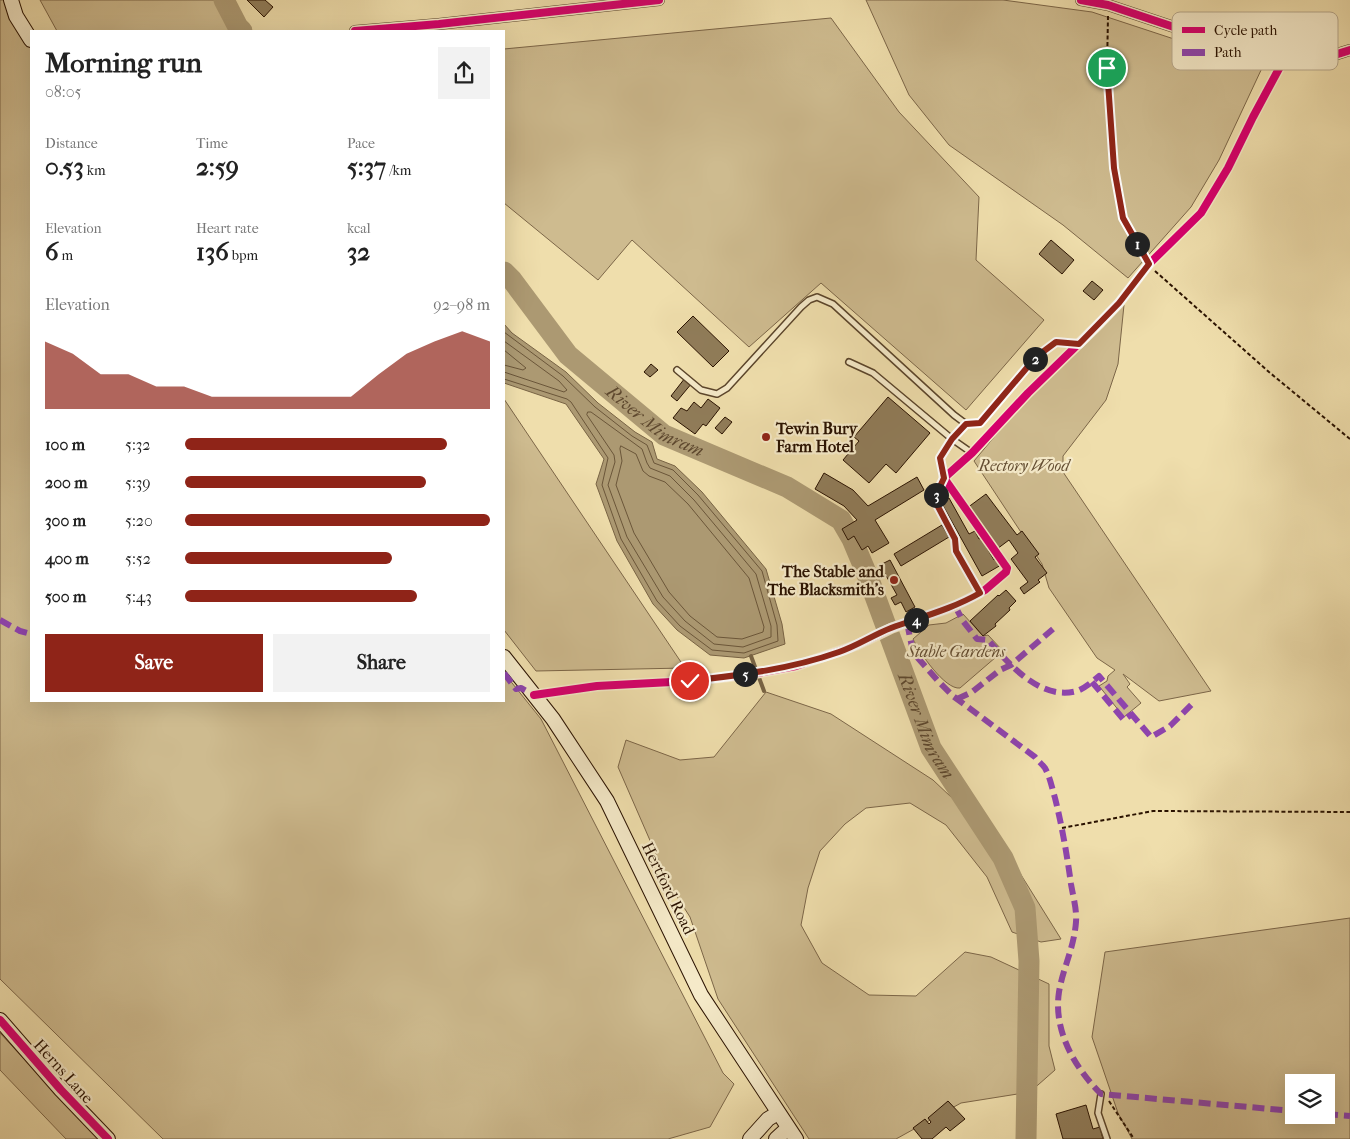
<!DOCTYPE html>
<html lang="en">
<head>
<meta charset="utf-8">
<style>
	:root { --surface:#fff; --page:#f2f2f2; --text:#222; --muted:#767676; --accent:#8f2418 }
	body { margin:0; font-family:"IM FELL French Canon",serif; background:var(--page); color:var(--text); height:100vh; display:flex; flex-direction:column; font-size:19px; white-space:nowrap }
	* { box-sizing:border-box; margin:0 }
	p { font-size:16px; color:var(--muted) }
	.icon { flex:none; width:28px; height:28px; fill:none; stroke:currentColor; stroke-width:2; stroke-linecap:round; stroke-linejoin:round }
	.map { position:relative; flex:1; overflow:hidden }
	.panel { position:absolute; left:30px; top:30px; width:475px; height:672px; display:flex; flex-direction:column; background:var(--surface); border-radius:0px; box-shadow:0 5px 20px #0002 }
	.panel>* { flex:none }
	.tools { position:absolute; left:1285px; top:1074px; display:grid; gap:10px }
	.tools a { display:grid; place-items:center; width:50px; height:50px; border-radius:0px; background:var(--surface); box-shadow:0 5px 20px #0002; font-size:25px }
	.pin { position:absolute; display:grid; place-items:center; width:42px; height:42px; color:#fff; margin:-21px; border:2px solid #fff; border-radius:50%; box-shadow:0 1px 5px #0007 }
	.km { position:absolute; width:25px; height:25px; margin:-12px; border-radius:50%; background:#222; color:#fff; font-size:14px; line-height:25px; text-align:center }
	.round { display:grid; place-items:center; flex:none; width:52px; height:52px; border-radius:0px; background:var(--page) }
	.headline { display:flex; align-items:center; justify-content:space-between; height:85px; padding:0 15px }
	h1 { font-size:28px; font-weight:700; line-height:38px }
	.metrics { display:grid; grid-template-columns:repeat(3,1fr); gap:8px; height:85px; padding:5px 15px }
	.metrics div { display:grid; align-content:center }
	.metrics b { font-size:25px; font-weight:700 }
	.metrics small { font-size:14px; font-weight:400 }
	.metrics p { font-size:14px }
	.chart { height:140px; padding:10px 15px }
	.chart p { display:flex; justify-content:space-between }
	.chart svg { width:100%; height:90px; margin-top:5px; fill:var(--accent); opacity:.7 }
	.primary-button { display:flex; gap:10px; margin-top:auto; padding:10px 15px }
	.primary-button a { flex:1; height:58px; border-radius:0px; background:var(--accent); color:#fff; font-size:20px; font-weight:700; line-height:58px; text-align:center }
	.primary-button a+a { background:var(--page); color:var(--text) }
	ul { padding:0 15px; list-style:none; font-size:16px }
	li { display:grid; grid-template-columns:80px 60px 1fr; align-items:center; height:38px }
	li i { height:12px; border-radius:6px; background:var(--accent) }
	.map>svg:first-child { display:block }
	.green { fill:#cebb8f; stroke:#7c6648; fill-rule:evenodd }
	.water { fill:#ac9972; stroke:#786344 }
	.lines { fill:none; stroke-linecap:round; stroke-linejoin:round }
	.shore { stroke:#6b5639; stroke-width:1 }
	.stream { stroke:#786344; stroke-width:4 }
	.river { stroke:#ac9972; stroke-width:21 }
	.building { fill:#907c59; stroke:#2a1200 }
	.lane-casing { stroke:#5b452b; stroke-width:8 }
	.street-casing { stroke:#5b452b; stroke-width:12 }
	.secondary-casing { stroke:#2a1200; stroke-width:16 }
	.path { stroke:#2a1200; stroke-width:2; stroke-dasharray:4 2.5; stroke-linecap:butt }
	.lane { stroke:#f5eac9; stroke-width:5 }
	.street { stroke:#f5eac9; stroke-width:10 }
	.secondary { stroke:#f5eac9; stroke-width:14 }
	.quiet { stroke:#8e44ad; stroke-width:6; stroke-dasharray:12 6; stroke-linecap:butt }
	.cycleway-casing { stroke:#f5eac9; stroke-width:11 }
	.cycleway { stroke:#d6006c; stroke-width:8 }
	.route-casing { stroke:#fff; stroke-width:10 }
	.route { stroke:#8f2418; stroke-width:6 }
	.poi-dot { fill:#8f2418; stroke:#f5eac9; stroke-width:2 }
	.labels { text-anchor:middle; stroke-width:4.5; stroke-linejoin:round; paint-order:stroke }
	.poi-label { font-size:16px; font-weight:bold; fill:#2a1200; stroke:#f5eac9; text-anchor:start }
	.park-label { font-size:16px; font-style:italic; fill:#634d32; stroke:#f5eac9 }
	.street-label { font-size:16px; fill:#2a1200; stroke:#f5eac9 }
	.water-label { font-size:18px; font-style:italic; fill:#5e482e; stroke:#f5eac9 }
	.key { fill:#f5eac9; stroke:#b8a98d; stroke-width:1 }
	.key-label { font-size:14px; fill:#2a1200 }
</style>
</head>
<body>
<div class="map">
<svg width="1350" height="1139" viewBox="0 0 1350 1139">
	<rect width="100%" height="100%" fill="#efdeac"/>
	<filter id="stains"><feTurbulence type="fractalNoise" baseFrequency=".004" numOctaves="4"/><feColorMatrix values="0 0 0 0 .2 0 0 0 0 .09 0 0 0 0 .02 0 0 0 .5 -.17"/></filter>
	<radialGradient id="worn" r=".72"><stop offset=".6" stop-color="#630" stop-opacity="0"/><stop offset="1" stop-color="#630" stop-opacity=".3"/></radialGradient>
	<g class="green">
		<polygon points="0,0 6,0 31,47 31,701 504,701 504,673 541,719 723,1073 734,1084 710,1127 668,1139 163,1139 0,979"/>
		<polygon points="40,0 231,0 247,31 57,31"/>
		<polygon points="866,0 1003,0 1092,12 1262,68 1219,160 1191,207 1128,278 1063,225 949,145 909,95"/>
		<polygon points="831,18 899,112 979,197 976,260 1044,320 966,410 821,283 749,347 632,240 598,280 504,203 504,49"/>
		<polygon points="1124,305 1118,364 1106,400 1063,456 1063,472 1211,691 1159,701 1123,674 1130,684 1127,687 1141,703 1124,717 1099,686 1107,681 1108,676 1115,670 1097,658 1049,588 1042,564 974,461 1025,400"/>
		<polygon points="504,399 685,668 536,671 504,630"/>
		<path d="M 963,614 L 983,636 L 988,635 L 1003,651 L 960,688 C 945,690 919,652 913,639 L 929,625 L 946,623 Z"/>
		<polygon points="766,692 831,714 933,780 1003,846 1061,939 1041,942 1012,932 987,877 946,825 910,803 866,808 845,824 820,851 808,888 801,925 822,963 869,995 916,996 965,952 991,957 1049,984 1049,1046 1055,1070 1030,1092 961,1103 896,1139 809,1139 718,999 690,917 669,884 618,767 626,740 680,760 714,757"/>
		<path d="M 1350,918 L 1350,1139 L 1132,1139 L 1118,1113 L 1092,1037 L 1105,952 ZM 1294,1082 L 1326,1082 L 1326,1115 L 1294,1115 Z"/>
		<polygon points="0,1033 98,1139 66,1139 0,1070"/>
	</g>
	<polygon class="water" points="504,324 512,333 566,372 598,403 635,432 652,442 657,459 675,466 702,492 766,569 782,624 785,644 744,658 710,655 677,630 653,604 617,541 596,484 604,459 566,404 504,383"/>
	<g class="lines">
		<g class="shore">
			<polyline points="504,332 563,376 595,407 632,436 647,445 654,463 673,470 698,495 762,571 777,625 778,641 744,653 712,650 680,626 657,601 621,539 602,485 608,458 571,402 567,399 504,379"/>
			<polyline points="504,341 559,381 567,390 564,392 504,372"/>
			<polyline points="504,350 526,368 523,370 504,365"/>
			<polygon points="588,412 591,412 642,449 647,463 650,468 670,476 694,500 756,574 771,626 771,637 743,647 714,644 685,621 663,597 627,537 608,485 615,462 614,455 587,415"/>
			<polygon points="621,446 636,454 643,471 649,476 665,482 688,504 749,578 764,627 763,632 742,639 717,637 690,616 669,592 634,533 616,485 622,461 620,449"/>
		</g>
		<polyline class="stream" points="751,656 764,691"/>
		<g class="river">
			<polyline points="224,0 238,27 242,31"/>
			<path id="s1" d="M 504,272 L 512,280 L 568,355 L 664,435 L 787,487 L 841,520 L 852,539 L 868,577 L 931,748 L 1003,858 L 1025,908 L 1029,961 L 1026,1139"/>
		</g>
	</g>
	<g class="building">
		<polygon points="247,0 265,0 273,7 264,17"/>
		<polygon points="1051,240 1074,260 1062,274 1039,254"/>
		<polygon points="1092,281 1103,290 1094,300 1083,291"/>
		<polygon points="693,316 729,351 713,367 677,332"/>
		<polygon points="651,364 658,370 650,377 644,372"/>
		<polygon points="685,378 692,383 677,401 671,396"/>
		<polygon points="888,397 930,433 896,473 886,464 869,483 843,460 859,441 854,437"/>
		<polygon points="708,399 720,408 706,426 703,424 695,434 673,418 681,408 687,411 694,402 701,408"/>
		<polygon points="725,417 732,422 722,434 715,428"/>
		<polygon points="824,473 853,490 868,506 917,477 924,490 875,520 889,543 872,553 868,546 862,550 854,536 848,540 842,529 857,520 844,506 815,489"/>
		<polygon points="986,494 1017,535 1022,531 1039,554 1035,557 1047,573 1038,580 1040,582 1024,594 1020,588 1028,582 1011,559 1018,553 1009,540 997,549 967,508"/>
		<polygon points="949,498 969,534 975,531 979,539 981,538 994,560 997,558 1001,565 982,576 941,502"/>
		<polygon points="942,525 949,537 901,566 894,554"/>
		<polygon points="890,560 915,607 906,612 901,602 895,605 891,598 897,595 880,565"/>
		<polygon points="1006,590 1016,601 1009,608 1010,610 995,624 996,626 983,636 970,621 998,595 999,596"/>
		<polygon points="948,1101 965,1119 950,1131 946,1127 932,1139 922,1139 913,1128 925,1119 929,1124 931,1122 928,1118"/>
		<polygon points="1086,1105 1093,1129 1100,1127 1103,1139 1063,1139 1056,1114"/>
	</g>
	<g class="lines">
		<defs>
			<g id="lane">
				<polyline points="849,362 873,373 952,439 972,453 944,478 934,499 955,539 956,551 980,593"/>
				<polyline points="677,370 701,390 717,394 727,388 801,307 809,300 817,297 833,304 954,415 966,424"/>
				<polyline points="536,694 597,686 690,681 752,674 796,666 857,645 892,628 955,606 985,590 1006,572 1007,568 944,478 940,458 952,439 966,424 980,423 1036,357 1056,342 1079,344 1119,303 1149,264 1201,213 1228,168 1253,117 1282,63"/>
				<polyline points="1101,1094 1098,1113 1107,1139"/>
			</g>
			<g id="street">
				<path d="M 1081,0 L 1108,5 L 1282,63 C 1306,65 1328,57 1350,50"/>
				<polyline points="355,31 439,24 659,0"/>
			</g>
			<g id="secondary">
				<polyline points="11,0 16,16 31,40"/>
				<polyline points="504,657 553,719 607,801 701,995 796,1139"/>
				<polyline points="0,1020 61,1090 108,1139"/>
				<polyline points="750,1139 768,1119 778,1113"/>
				<polyline points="776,1139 788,1128"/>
			</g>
		</defs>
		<use href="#lane" class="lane-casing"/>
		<use href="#street" class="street-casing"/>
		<use href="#secondary" class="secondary-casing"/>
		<g class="path">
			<polyline points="1108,16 1107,68 1114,168 1123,218 1145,257"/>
			<polyline points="1155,271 1269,372 1350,439"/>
			<polyline points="1062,828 1153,811 1350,812"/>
			<polyline points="1109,1101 1134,1139"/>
		</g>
		<use href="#lane" class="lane"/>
		<use href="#street" class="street"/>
		<use href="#secondary" class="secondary"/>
		<g class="quiet">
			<path d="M 955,606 L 963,621 L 977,639 L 988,640 C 1009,664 1040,701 1077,691 C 1085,688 1092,682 1099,676 L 1151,737 L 1170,726 L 1192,704"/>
			<polyline points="0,620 20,631 31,634"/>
			<path d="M 907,623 L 912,647 L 917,657 L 939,682 L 953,696 L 1035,757 C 1038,761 1042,764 1045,768 C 1050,777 1052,788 1055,798 C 1062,826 1067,855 1071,884 C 1073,896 1077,910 1076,922 C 1074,948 1063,968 1059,992 C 1053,1031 1075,1068 1101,1094 L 1294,1111"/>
			<polyline points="504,673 516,689 521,688 534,695"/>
			<polyline points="1092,682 1124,720 1132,714"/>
			<polyline points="957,699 972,692 1000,670 1011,665 1053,629"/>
			<polyline points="1326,1114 1350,1116"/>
		</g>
		<defs>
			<g id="cycleway">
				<path d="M 1081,0 L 1108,5 L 1282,63 C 1306,65 1328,57 1350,50"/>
				<polyline points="355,31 439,24 659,0"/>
				<polyline points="534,695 597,686 690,681 752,674 796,666 857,645 892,628 955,606 985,590 1006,572 1007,568 944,478 972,453 1028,393 1100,323 1119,303 1149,264 1201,213 1228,168 1253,117 1282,63"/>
				<polyline points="0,1020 61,1090 108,1139"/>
			</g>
		</defs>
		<use href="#cycleway" class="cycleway-casing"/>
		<use href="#cycleway" class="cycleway"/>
	</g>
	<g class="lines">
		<defs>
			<path id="route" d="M 690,681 C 741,675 791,669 839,652 C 857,646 873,635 891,628 C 921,617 952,609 980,593 L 956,551 L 955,539 L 934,499 L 944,478 L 940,458 L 952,439 L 966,424 L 980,423 L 1036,357 L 1056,342 L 1079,344 L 1119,303 L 1149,264 L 1123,218 L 1114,168 L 1107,68"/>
		</defs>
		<use href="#route" class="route-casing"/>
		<use href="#route" class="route"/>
	</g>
	<g class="poi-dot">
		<circle cx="766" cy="437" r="5"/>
		<circle cx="894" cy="580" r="5"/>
	</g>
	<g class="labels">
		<g class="poi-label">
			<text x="776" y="434">Tewin Bury<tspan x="776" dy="18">Farm Hotel</tspan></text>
			<text x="884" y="577" text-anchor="end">The Stable and<tspan x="884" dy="18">The Blacksmith's</tspan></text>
		</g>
		<g class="park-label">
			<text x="1024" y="471">Rectory Wood</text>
			<text x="956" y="657">Stable Gardens</text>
		</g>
		<g class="street-label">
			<text transform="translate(669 888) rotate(64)" y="6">Hertford Road</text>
			<text transform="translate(64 1071) rotate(48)" y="6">Herns Lane</text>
		</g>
		<g class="water-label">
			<text dy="6" stroke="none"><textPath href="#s1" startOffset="215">River Mimram</textPath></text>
			<text dy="6" stroke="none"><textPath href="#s1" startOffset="650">River Mimram</textPath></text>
		</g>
	</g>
	<rect x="1172" y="12" width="166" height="58" rx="8" class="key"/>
	<rect x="1182" y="27" width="23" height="6" fill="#d6006c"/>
	<rect x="1182" y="49" width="23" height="7" fill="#8e44ad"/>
	<g class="key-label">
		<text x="1214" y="35">Cycle path</text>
		<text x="1214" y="57">Path</text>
	</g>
	<rect width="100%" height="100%" filter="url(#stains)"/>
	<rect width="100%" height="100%" fill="url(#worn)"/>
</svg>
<div class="tools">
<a><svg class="icon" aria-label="layers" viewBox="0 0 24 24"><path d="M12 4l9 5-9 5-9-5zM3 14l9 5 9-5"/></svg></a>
</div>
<div class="pin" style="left:1107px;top:68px;background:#1e9e55"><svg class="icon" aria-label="arrive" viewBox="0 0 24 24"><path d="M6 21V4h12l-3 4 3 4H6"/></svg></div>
<div class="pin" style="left:690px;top:681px;background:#d93025"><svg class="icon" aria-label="check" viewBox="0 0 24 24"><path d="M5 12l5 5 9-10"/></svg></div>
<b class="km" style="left:1137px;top:244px">1</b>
<b class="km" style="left:1035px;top:359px">2</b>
<b class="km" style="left:936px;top:495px">3</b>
<b class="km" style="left:916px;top:620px">4</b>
<b class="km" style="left:745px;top:674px">5</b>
<section class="panel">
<div class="headline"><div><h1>Morning run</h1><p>08:05</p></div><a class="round"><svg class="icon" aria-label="share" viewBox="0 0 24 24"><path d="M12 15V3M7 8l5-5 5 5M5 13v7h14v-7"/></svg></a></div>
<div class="metrics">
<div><p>Distance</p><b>0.53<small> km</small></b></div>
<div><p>Time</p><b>2:59</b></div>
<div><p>Pace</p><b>5:37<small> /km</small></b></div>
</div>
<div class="metrics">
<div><p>Elevation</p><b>6<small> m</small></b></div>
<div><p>Heart rate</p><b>136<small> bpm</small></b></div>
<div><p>kcal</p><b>32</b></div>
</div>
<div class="chart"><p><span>Elevation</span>92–98 m</p>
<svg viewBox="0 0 160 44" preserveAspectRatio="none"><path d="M0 44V11L10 17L20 27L30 27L40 33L50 33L60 38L70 38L80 38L90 38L100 38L110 38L120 27L130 17L140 11L150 6L160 11V44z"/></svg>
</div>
<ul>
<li><b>100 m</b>5:32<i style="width:86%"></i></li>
<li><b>200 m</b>5:39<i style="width:79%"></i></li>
<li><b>300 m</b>5:20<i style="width:100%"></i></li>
<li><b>400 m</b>5:52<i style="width:68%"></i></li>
<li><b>500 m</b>5:43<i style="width:76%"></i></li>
</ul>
<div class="primary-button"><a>Save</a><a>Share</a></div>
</section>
</div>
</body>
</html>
